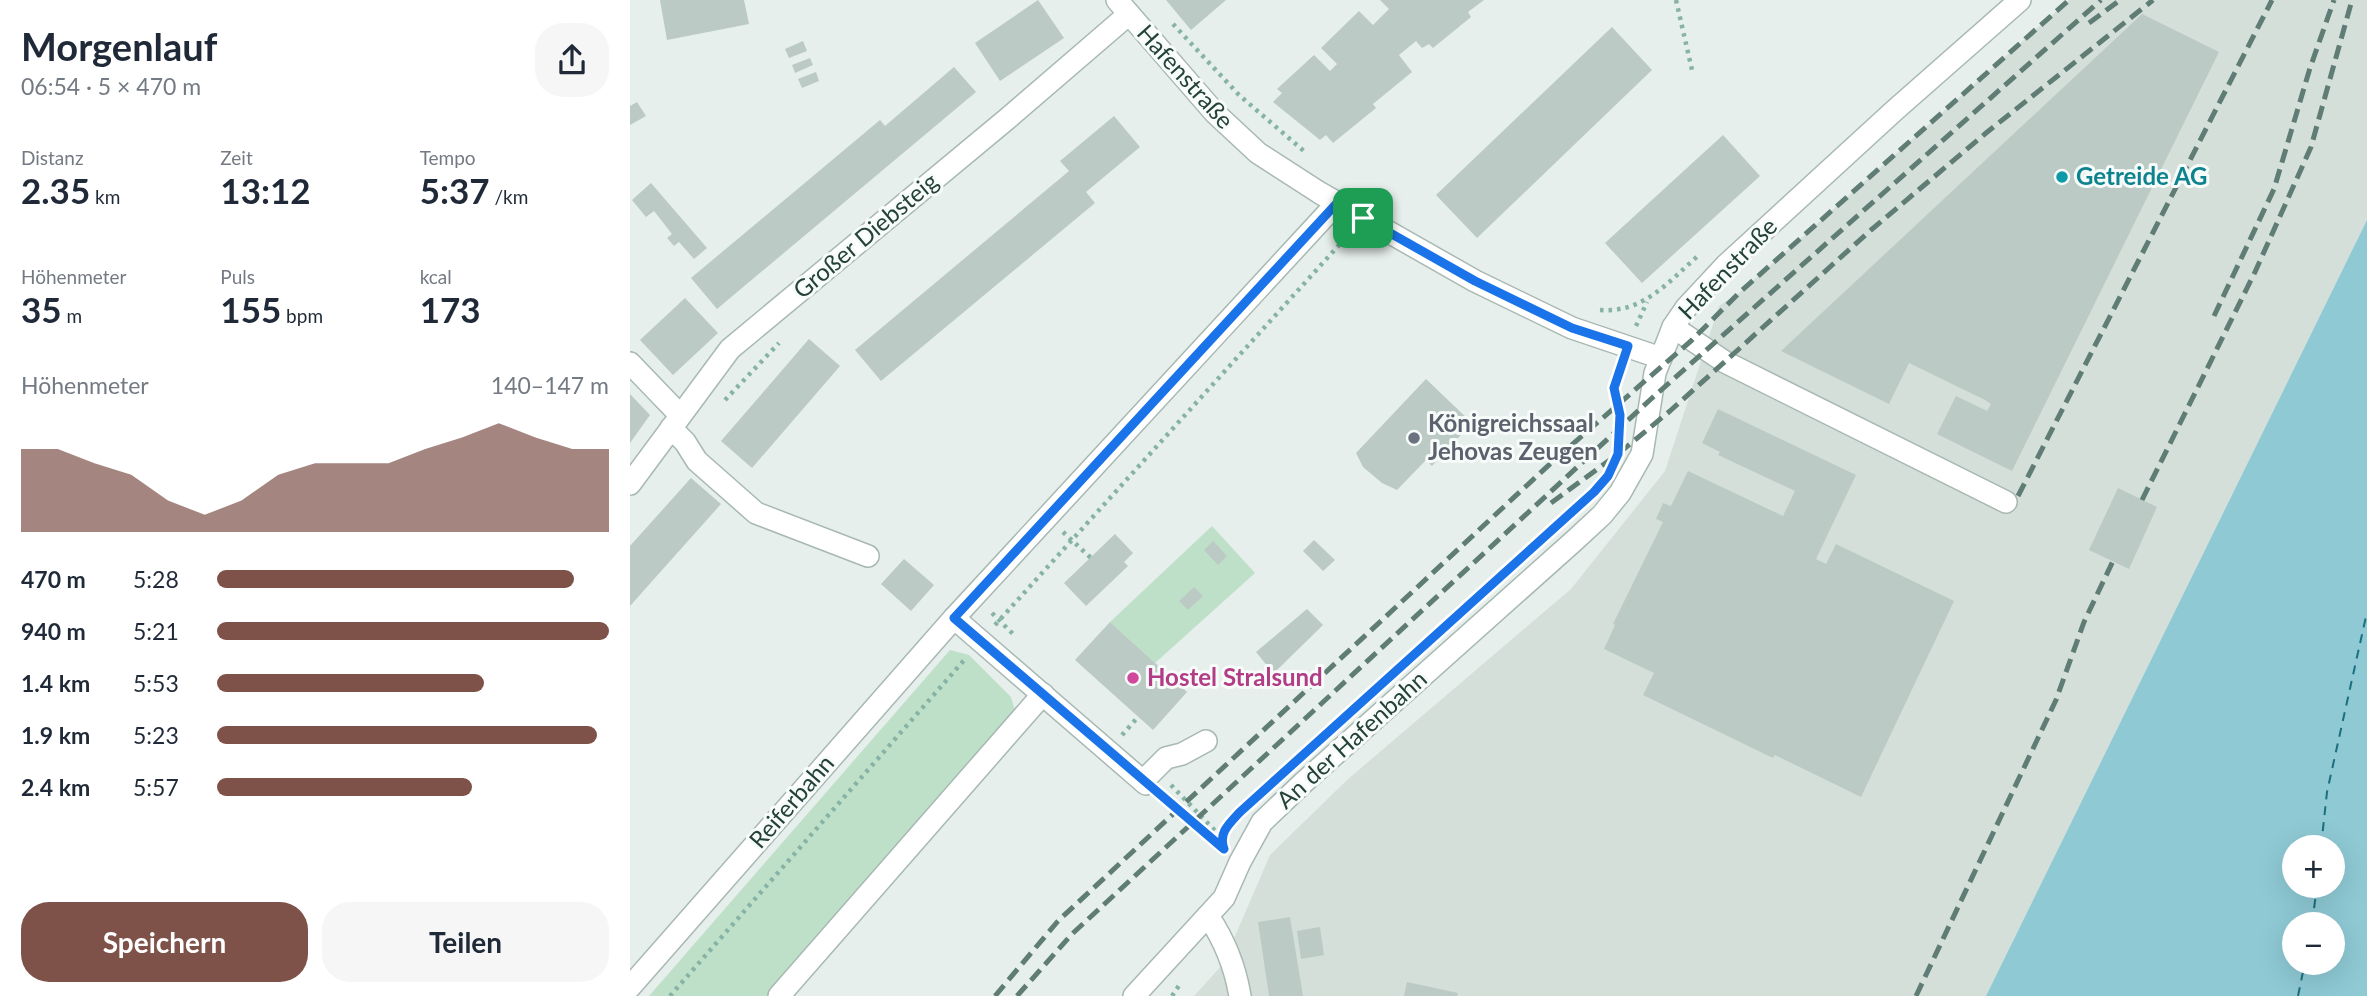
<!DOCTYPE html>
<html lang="de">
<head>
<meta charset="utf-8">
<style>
	:root { --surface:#fff; --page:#f6f6f7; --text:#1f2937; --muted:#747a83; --accent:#7f5249 }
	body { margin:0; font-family:Lato,sans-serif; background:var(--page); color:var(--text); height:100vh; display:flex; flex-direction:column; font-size:26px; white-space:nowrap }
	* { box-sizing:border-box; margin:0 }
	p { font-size:23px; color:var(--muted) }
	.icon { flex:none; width:38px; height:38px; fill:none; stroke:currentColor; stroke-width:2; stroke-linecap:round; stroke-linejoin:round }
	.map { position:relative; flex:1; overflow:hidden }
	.sheet { display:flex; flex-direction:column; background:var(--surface); width:630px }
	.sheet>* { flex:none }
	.fabs { position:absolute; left:1652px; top:835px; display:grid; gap:14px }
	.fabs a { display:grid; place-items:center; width:63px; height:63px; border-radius:50%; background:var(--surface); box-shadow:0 7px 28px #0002; font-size:35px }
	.pin { position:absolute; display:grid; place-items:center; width:60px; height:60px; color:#fff; margin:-30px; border-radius:14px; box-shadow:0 4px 10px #0006 }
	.round { display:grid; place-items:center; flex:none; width:74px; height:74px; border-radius:28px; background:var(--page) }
	.summary { display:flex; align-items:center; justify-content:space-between; height:119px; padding:0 21px }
	h1 { font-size:38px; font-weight:700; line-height:52px }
	.stats { display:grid; grid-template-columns:repeat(3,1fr); gap:10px; height:119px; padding:7px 21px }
	.stats div { display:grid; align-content:center }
	.stats b { font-size:35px; font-weight:700 }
	.stats small { font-size:19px; font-weight:400 }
	.stats p { font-size:19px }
	.chart { height:196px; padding:14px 21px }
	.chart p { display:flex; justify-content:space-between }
	.chart svg { width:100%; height:126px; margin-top:7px; fill:var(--accent); opacity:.7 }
	.primary-button { display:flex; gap:14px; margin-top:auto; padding:14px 21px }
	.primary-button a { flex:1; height:80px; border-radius:28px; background:var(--accent); color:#fff; font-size:28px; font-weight:700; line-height:80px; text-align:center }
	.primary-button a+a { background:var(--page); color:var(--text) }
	ul { padding:0 21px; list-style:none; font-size:23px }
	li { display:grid; grid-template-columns:112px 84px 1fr; align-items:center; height:52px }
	li i { height:18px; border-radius:9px; background:var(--accent) }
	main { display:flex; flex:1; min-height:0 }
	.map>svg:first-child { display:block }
	.built { fill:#d4dfda }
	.green { fill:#bfe0c8 }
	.water { fill:#8ec9d4; fill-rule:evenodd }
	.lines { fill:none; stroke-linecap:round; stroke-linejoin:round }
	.ferry { stroke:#1c6f80; stroke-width:2; stroke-dasharray:9 7; stroke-linecap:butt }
	.building { fill:#bbcac4 }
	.minor-casing { stroke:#a8b8b2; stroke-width:24 }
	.path { stroke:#86b3a5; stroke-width:4.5; stroke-dasharray:3.5 5; stroke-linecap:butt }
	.minor { stroke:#fff; stroke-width:21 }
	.rail { stroke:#5f7d75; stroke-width:5; stroke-dasharray:14 7; stroke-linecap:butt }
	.route-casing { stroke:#fff; stroke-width:14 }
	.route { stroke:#1a73e8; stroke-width:9 }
	.culture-dot { fill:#0f9aa8; stroke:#f7fbf9; stroke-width:2.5 }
	.worship-dot { fill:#6b7280; stroke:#f7fbf9; stroke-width:2.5 }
	.hotel-dot { fill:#d1479c; stroke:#f7fbf9; stroke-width:2.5 }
	.labels { text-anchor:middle; stroke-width:6; stroke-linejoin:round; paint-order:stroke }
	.street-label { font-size:24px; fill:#24423a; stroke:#f7fbf9 }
	.culture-label { font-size:24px; font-weight:bold; fill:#0d838f; stroke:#f7fbf9; text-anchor:start }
	.worship-label { font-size:24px; font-weight:bold; fill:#5b616d; stroke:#f7fbf9; text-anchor:start }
	.hotel-label { font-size:24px; font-weight:bold; fill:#b23c85; stroke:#f7fbf9; text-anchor:start }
</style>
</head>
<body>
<main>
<section class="sheet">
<div class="summary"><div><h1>Morgenlauf</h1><p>06:54 · 5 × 470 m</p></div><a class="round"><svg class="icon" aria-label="share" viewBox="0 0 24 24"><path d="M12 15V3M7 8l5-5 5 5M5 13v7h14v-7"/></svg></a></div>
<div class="stats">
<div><p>Distanz</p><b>2.35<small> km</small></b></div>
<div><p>Zeit</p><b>13:12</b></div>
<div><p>Tempo</p><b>5:37<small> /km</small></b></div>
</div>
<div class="stats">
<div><p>Höhenmeter</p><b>35<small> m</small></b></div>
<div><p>Puls</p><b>155<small> bpm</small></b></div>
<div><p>kcal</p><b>173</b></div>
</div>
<div class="chart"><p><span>Höhenmeter</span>140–147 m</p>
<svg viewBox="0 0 160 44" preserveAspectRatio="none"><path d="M0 44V15L10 15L20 20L30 24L40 33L50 38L60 33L70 24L80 20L90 20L100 20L110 15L120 11L130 6L140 11L150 15L160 15V44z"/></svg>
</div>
<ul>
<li><b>470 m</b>5:28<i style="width:91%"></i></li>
<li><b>940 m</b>5:21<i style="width:100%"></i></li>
<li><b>1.4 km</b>5:53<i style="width:68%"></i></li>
<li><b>1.9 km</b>5:23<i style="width:97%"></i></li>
<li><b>2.4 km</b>5:57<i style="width:65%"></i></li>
</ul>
<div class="primary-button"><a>Speichern</a><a>Teilen</a></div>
</section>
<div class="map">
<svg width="1737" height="996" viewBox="0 0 1737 996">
	<rect width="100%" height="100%" fill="#e6efeb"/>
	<polygon class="built" points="1439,0 1737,0 1737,220 1356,996 564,996 593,964 640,855 717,780 941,589 1035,471 1089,306 1109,293"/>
	<g class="green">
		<polygon points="582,526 625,573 525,663 480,622"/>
		<polygon points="320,650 339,655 381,697 385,711 142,996 19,996"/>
	</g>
	<path class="water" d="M 1737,220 L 1737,996 L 1356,996 ZM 1703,847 L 1703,886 L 1664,886 L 1664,847 ZM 1703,924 L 1703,962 L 1664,962 L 1664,924 Z"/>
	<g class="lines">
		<g class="ferry">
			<polyline points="1691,847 1697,792 1737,612"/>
			<polyline points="1682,924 1687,886"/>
			<polyline points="1668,996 1675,962"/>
		</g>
	</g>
	<g class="building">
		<polygon points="30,0 114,0 119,24 37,40"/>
		<polygon points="408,0 434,38 370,81 345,43"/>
		<polygon points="536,0 596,0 561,30"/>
		<polygon points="750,0 854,0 838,12 841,17 803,48 799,44 792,48 786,41 769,55 782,72 743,104 746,108 703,143 696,135 690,140 643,102 652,93 647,89 684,55 700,71 707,64 691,48 729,11 743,25 759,9"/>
		<polygon points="1512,14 1589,52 1382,471 1307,434 1326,396 1357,411 1361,404 1355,400 1279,363 1259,404 1151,351"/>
		<polygon points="982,27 1022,70 847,238 806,195"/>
		<polygon points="173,41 177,51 159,58 155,49"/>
		<polygon points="180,58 183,65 165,73 162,65"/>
		<polygon points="324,67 346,92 87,309 61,278 250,120 255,126"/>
		<polygon points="186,72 189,81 172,88 168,79"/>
		<polygon points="7,102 16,116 0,125 0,106"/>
		<polygon points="484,116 510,147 456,192 465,203 251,381 225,350 439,171 430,161"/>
		<polygon points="1093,135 1130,176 1012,283 975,243"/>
		<polygon points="21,183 77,248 64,259 49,242 44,246 37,238 42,234 24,211 16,217 2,200"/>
		<polygon points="55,298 88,333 43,375 10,340"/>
		<polygon points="179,339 210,366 122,468 91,441"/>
		<polygon points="796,379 842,423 802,466 796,460 767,490 752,483 733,467 726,453"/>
		<polygon points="0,394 20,415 0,443"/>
		<polygon points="1088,409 1226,475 1186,559 1196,564 1206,544 1324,601 1231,797 1145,755 1143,758 1013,695 1024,673 974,649 985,625 983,624 1033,522 1026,519 1033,503 1041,506 1058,471 1153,516 1165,491 1088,455 1090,452 1072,443"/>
		<polygon points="61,478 91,504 0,606 0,546"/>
		<polygon points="1488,488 1527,507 1499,569 1459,550"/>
		<polygon points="485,534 503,553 494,562 498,566 456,606 434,583"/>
		<polygon points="684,540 705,560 693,571 673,551"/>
		<polygon points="583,541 597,556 588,565 574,550"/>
		<polygon points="274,559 304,585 281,611 251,584"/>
		<polygon points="564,587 573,596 558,610 549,601"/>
		<polygon points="677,609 693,625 645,672 639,668 626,652"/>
		<polygon points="480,622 557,692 523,730 445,660"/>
		<polygon points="660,917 673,996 639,996 628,922"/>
		<polygon points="690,927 694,955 671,959 667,931"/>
		<polygon points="777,982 828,993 827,996 774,996"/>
	</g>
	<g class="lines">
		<defs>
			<g id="minor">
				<polyline points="487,0 585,113 628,153 690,193 845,281 942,328 1031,358"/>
				<polyline points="1043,327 1095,362 1376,502"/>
				<polyline points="0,363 50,415"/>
				<polyline points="41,428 55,442 67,461 126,513 238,556"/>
				<polyline points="0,484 100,349 377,119 499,14"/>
				<polyline points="324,618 516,784"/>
				<polyline points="513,781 536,758 552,754 576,741"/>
				<path d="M 578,916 C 595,941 605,966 610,996"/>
				<polyline points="0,987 324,618 707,203"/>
				<polyline points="149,996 413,694"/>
				<polyline points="504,996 594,898 610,862 632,822 674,782 945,540 972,515 990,493 1012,454 1025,373 1043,327 1056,308 1097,264 1265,110 1390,0"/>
			</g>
		</defs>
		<use href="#minor" class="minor-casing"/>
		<g class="path">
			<polyline points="1046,0 1062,70"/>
			<polyline points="543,24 609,95 675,152"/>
			<path d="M 970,310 C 1014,313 1038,282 1069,255"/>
			<polyline points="1006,326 1017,302"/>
			<polyline points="990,366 984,388 989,403 991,422"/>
			<polyline points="95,400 149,343"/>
			<polyline points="433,532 461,558"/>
			<polyline points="362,613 385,636"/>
			<polyline points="365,625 719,234"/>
			<polyline points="492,735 508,717"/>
			<polyline points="541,785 591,837"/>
			<polyline points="533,799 591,847"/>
			<polyline points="592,845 594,830 605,817"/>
			<polyline points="40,996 336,658"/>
			<polyline points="542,996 550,984"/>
		</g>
		<use href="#minor" class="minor"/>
		<g class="rail">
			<polyline points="1459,23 1490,0"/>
			<polyline points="1584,316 1644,189 1680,68 1704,0"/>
			<polyline points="1388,496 1642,0"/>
			<polyline points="1512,500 1625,272 1681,147 1722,0"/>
			<polyline points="921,503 988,454 1040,411 1241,230 1356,133 1523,0"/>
			<polyline points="365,996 428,921 921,463 1062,340 1109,293 1439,0"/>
			<polyline points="387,996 442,934 1021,399 1471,0"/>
			<polyline points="1286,996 1426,700 1454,622 1483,561"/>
		</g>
	</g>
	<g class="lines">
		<defs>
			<path id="route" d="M 707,203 L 845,281 L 942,328 L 998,346 L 984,388 L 990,415 L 988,454 L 978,476 L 964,492 L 610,812 C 599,824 588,833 594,849 L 324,618 Z"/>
		</defs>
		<use href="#route" class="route-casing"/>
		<use href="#route" class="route"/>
	</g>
	<circle class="culture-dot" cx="1432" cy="177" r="7"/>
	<circle class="worship-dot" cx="784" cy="438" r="7"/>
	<circle class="hotel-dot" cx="503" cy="678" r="7"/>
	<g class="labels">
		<g class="street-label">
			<text transform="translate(555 77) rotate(48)" y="8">Hafenstraße</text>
			<text transform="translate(236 236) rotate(-40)" y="8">Großer Diebsteig</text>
			<text transform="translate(1098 269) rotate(-46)" y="8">Hafenstraße</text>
			<text transform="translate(722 740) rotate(-42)" y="8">An der Hafenbahn</text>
			<text transform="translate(162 802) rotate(-49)" y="8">Reiferbahn</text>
		</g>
		<g class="culture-label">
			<text x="1446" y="185">Getreide AG</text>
		</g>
		<g class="worship-label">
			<text x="798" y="432">Königreichssaal<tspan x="798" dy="28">Jehovas Zeugen</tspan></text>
		</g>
		<g class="hotel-label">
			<text x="517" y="686">Hostel Stralsund</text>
		</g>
	</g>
</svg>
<div class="fabs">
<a>+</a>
<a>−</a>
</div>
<div class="pin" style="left:733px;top:218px;background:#1e9e55"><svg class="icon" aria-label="arrive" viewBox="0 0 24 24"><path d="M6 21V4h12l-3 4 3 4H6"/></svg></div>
</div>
</main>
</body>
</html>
